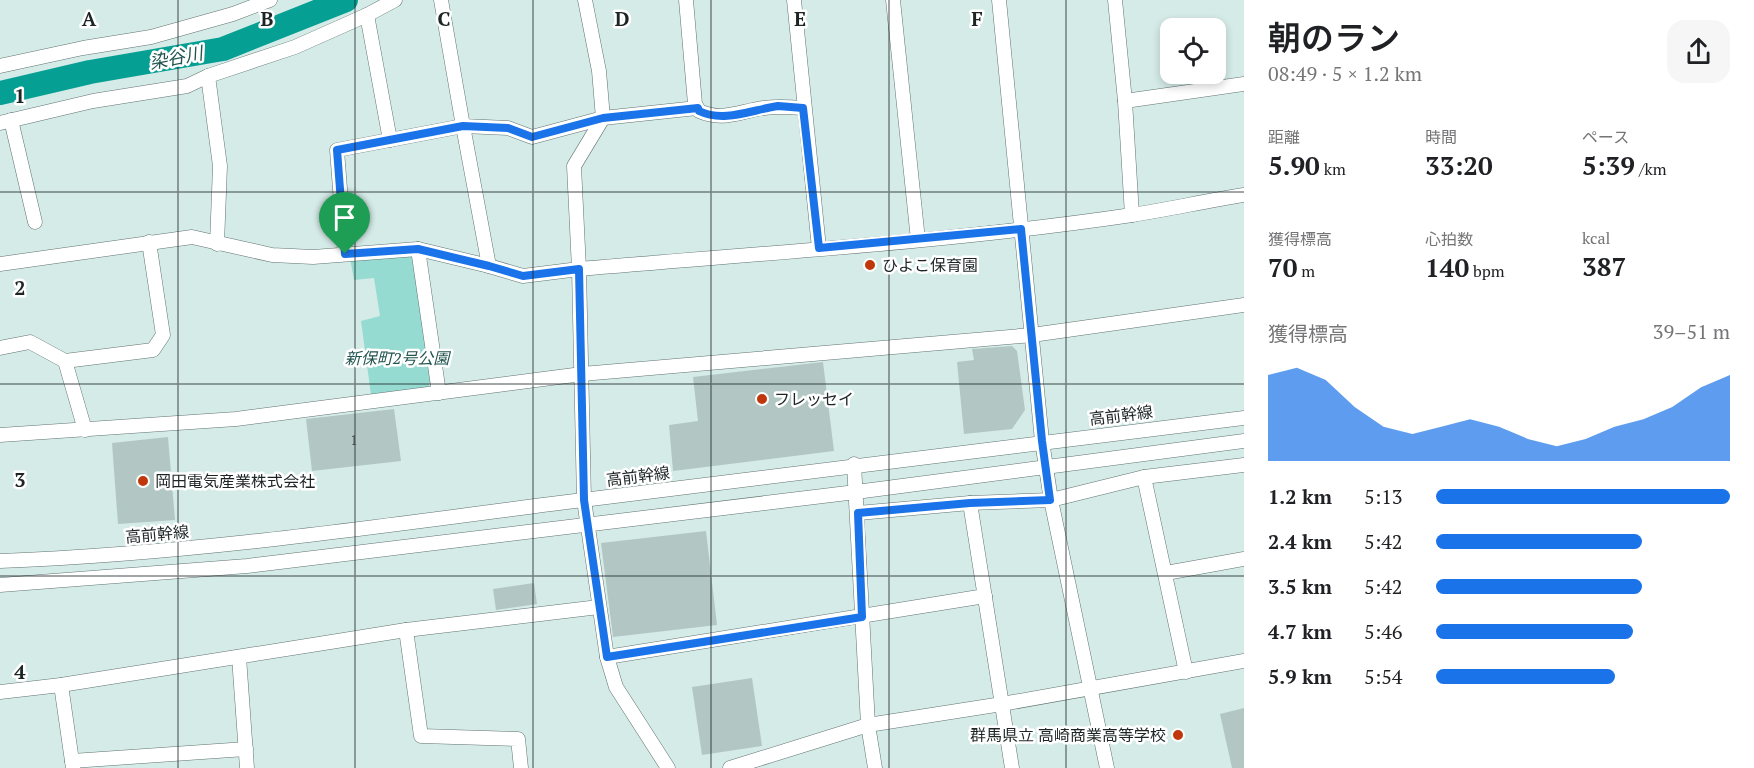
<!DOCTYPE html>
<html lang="ja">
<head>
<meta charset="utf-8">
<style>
	:root { --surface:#fff; --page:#f6f6f6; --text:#202124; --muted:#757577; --accent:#1a73e8 }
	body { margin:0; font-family:"PT Serif","Noto Sans JP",serif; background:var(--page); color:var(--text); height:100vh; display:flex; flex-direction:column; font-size:22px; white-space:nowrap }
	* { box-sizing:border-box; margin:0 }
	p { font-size:20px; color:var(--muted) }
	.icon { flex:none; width:33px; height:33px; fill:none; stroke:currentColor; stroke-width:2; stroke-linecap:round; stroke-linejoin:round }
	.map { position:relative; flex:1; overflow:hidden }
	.details { display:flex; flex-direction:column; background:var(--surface); width:510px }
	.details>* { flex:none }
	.fabs { position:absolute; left:1160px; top:18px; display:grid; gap:12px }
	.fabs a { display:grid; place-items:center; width:66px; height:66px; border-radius:12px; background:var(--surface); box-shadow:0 3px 9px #0003; font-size:30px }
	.pin { position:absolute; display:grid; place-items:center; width:51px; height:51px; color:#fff; margin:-62px -26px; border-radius:50% 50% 50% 0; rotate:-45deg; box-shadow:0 0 6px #0007 }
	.pin .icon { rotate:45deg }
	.round { display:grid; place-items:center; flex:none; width:63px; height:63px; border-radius:18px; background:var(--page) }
	.headline { display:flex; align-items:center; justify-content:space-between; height:102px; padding:0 24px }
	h1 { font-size:33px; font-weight:600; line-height:45px }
	.figures { display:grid; grid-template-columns:repeat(3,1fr); gap:9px; height:102px; padding:6px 24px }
	.figures div { display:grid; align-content:center }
	.figures b { font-size:26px; font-weight:600 }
	.figures small { font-size:16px; font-weight:400 }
	.figures p { font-size:16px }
	.chart { height:168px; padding:12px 24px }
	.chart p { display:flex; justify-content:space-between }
	.chart svg { width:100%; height:108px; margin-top:6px; fill:var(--accent); opacity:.7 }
	ul { padding:0 24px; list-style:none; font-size:20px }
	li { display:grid; grid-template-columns:96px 72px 1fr; align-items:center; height:45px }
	li i { height:15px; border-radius:8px; background:var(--accent) }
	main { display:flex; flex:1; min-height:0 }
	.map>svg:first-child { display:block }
	.green { fill:#96dbd2 }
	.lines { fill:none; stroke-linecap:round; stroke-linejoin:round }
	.river { stroke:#069f93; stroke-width:24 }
	.building { fill:#b2c7c4 }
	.minor-casing { stroke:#617471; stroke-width:15 }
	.minor { stroke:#fff; stroke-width:14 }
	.route-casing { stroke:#fff; stroke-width:12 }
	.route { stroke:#1a73e8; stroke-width:8 }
	.grid { fill:none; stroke:#1d2524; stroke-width:1.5; stroke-opacity:0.55 }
	.poi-dot { fill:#c0370b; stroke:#fff; stroke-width:2 }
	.labels { text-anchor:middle; stroke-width:5; stroke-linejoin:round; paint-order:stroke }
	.number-label { font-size:14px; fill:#424e4c }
	.poi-label { font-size:16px; fill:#1d2524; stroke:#fff; text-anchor:start }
	.park-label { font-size:16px; font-style:italic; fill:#21554f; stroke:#fff }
	.street-label { font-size:16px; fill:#1d2524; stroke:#fff }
	.water-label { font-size:18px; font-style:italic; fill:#20544f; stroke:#fff }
	.grid-label { font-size:20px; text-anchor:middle; font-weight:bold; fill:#1d2524; stroke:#fff; stroke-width:5; stroke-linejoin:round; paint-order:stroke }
</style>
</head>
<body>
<main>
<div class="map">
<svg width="1244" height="768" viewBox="0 0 1244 768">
	<rect width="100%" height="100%" fill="#d5ebe8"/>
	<polygon class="green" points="413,255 431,381 428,387 371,395 361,321 380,316 374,278 354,280 350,258"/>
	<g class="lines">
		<polyline class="river" points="0,93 90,72 223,49 346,0"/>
	</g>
	<g class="building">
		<polygon points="1012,346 1017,351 1025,410 1012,429 964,434 957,362 974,360 972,349"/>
		<polygon points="823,362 834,451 673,471 669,425 698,421 693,377"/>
		<polygon points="394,409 401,461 312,471 306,419"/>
		<polygon points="168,437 175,520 118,524 112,443"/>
		<polygon points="706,531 717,625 613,637 601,543"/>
		<polygon points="534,583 537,604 496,610 493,589"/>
		<polygon points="752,678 762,746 702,755 692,687"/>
		<polygon points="1244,708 1244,768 1232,768 1220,714"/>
	</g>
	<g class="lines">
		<defs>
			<g id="minor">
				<polyline points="441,0 463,126 508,128 532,137 603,118 697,108"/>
				<polyline points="585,0 599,71 603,118 574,166 579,269 584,500 607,657 616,687 668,768"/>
				<path d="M 686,0 L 695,104 L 699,111 C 723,122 740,111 764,108 C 778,106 790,107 803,108"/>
				<polyline points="794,0 819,248"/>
				<polyline points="893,0 918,240"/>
				<polyline points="999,0 1042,441 1051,500 1107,768"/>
				<polyline points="1115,0 1125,101 1132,215"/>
				<polyline points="367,15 390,140"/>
				<polyline points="0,66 83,48 151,37 233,14 270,0"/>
				<polyline points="208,76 220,166 217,244"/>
				<polyline points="1125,101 1244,84"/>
				<polyline points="11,120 35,222"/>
				<polyline points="0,123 93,101 187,86 208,76 295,47 367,15 395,0"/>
				<polyline points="418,249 439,393"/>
				<polyline points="345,254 337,150 463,126 489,266"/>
				<path d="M 0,264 L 192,237 L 272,255 L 313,257 L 418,249 L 489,266 L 523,276 L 579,269 C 763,253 949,242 1132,215 C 1169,209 1207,201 1244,195"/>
				<polyline points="0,348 30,342 65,361 153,350 163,335 149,242"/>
				<polyline points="65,361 85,430"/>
				<polyline points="0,435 236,419 582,374 1032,335 1244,305"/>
				<polyline points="854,464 868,725 875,768"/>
				<polyline points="1144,477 1186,672"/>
				<polyline points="970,503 1012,768"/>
				<polyline points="858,513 970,503 1051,500 1144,477 1244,465"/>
				<path d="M 0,561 C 185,554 368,528 551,504 C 782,474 1013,445 1244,418"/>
				<polyline points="1166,573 1244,559"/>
				<polyline points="0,585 247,566 856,492 1244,441"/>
				<polyline points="406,630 421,736 518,739 521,768"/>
				<polyline points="239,657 247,768"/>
				<polyline points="607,657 985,596"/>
				<polyline points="61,685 73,768"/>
				<polyline points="0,692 61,685 406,630 599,607"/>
				<polyline points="72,761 246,749"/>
				<polyline points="730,768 868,725 1002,704 1244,661"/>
			</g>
		</defs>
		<use href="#minor" class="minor-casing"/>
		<use href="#minor" class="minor"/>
	</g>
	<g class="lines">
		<defs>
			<path id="route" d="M 778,106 L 803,108 L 819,248 L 1021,229 L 1042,441 L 1050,500 L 970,503 L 858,513 L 862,617 L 607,657 L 584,500 L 579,269 L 523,276 L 489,266 L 418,249 L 345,254 L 337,150 L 463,126 L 508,128 L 532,137 L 603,118 L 698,108 L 699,111 C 724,123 751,110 778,106 Z"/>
		</defs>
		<use href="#route" class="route-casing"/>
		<use href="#route" class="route"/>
	</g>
	<path class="grid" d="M 178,0 L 178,768M 355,0 L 355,768M 533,0 L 533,768M 711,0 L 711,768M 889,0 L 889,768M 1066,0 L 1066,768M 0,192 L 1244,192M 0,384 L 1244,384M 0,576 L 1244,576"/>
	<g class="poi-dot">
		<circle cx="870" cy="265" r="6"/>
		<circle cx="762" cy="399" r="6"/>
		<circle cx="143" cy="481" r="6"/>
		<circle cx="1178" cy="735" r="6"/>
	</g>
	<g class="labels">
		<g class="number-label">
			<text x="354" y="445">1</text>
		</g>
		<g class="poi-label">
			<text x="882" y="271">ひよこ保育園</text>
			<text x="774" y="405">フレッセイ</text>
			<text x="155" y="487">岡田電気産業株式会社</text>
			<text x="1166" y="741" text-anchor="end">群馬県立 高崎商業高等学校</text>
		</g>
		<g class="park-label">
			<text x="397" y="364">新保町2号公園</text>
		</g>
		<g class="street-label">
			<text transform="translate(1121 415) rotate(-7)" y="6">高前幹線</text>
			<text transform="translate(638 476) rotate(-7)" y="6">高前幹線</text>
			<text transform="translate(157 534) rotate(-5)" y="6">高前幹線</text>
		</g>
		<g class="water-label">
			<text transform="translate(176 58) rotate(-11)" y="6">染谷川</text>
		</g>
	</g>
	<g class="grid-label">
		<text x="89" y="26">A</text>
		<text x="267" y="26">B</text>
		<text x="444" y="26">C</text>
		<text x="622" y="26">D</text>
		<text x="800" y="26">E</text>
		<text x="977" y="26">F</text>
		<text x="20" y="103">1</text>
		<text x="20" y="295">2</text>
		<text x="20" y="487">3</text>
		<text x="20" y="679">4</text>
	</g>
</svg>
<div class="fabs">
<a><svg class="icon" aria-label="locate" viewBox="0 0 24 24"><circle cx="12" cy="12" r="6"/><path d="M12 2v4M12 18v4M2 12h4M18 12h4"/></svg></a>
</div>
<div class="pin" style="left:345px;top:254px;background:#1e9e55"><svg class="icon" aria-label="arrive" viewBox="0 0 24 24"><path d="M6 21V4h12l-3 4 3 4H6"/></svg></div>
</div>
<section class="details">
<div class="headline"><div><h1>朝のラン</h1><p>08:49 · 5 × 1.2 km</p></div><a class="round"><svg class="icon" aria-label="share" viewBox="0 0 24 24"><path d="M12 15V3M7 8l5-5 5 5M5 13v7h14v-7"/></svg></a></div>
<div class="figures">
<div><p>距離</p><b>5.90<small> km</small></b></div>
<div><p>時間</p><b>33:20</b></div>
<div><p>ペース</p><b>5:39<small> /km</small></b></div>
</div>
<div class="figures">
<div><p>獲得標高</p><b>70<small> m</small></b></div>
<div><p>心拍数</p><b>140<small> bpm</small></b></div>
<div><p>kcal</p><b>387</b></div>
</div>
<div class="chart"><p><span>獲得標高</span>39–51 m</p>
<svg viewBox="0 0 160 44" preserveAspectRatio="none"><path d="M0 44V9L10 6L20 11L30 22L40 30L50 33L60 30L70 27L80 30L90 35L100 38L110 35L120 30L130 27L140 22L150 14L160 9V44z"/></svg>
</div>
<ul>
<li><b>1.2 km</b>5:13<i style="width:100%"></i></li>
<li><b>2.4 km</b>5:42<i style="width:70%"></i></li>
<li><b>3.5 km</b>5:42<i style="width:70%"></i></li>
<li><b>4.7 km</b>5:46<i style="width:67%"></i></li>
<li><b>5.9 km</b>5:54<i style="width:61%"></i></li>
</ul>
</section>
</main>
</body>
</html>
